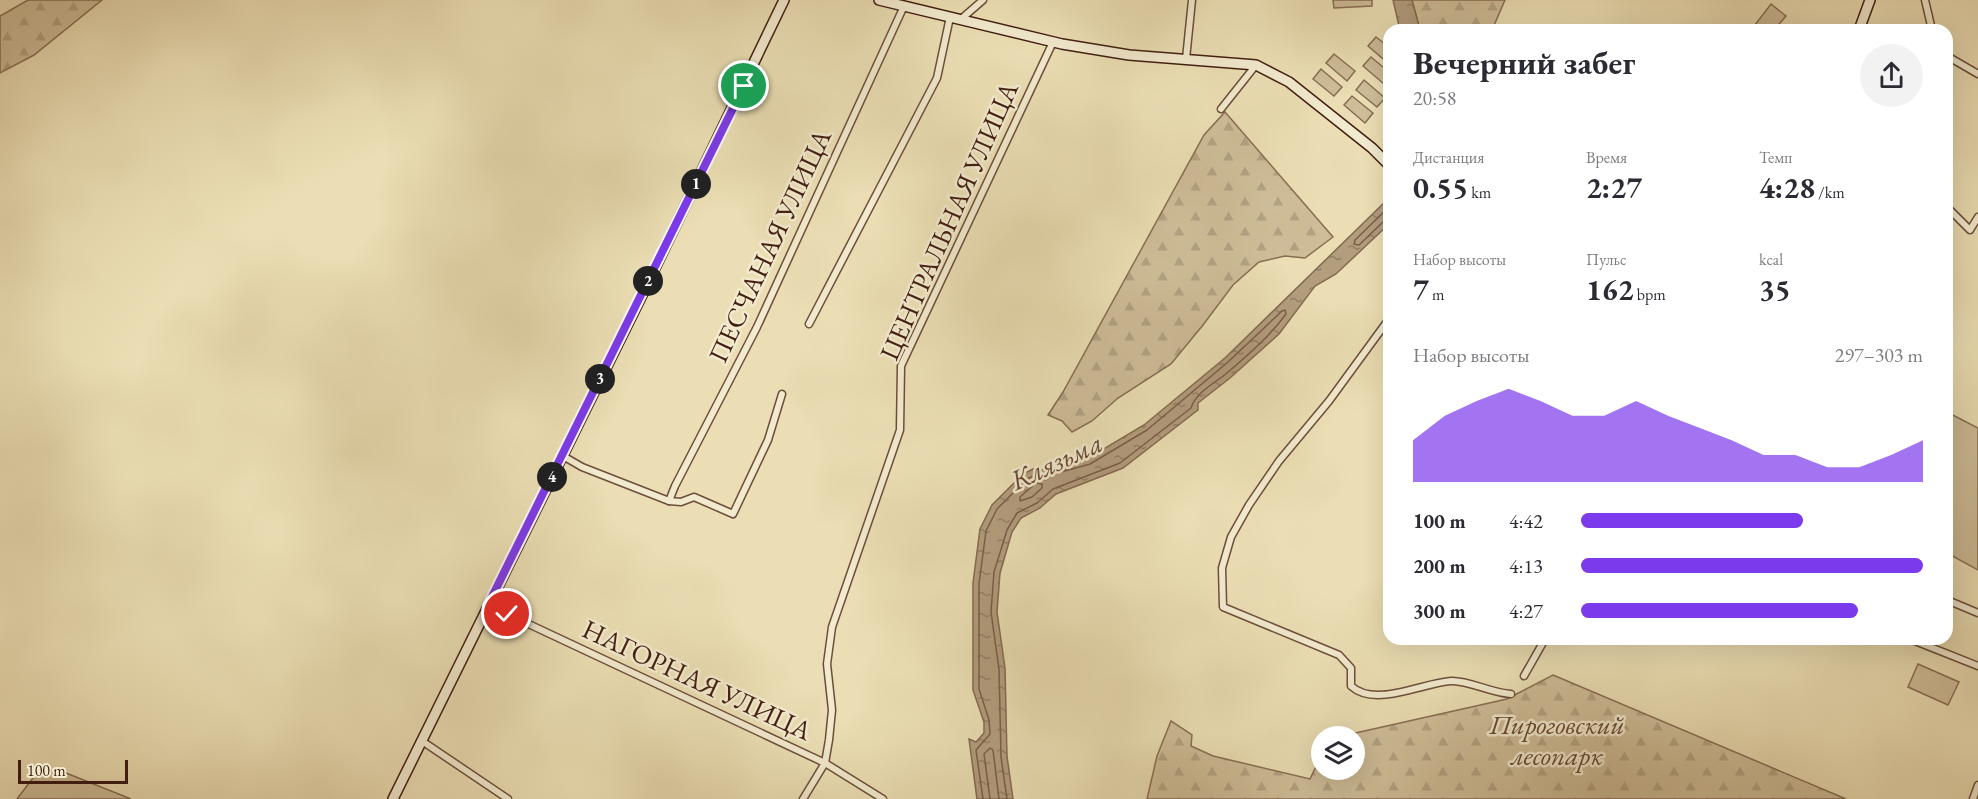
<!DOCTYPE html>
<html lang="ru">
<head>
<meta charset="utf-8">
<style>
	:root { --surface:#fff; --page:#f2f2f3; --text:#2b2b33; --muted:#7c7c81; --accent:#7c3aed }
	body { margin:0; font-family:"EB Garamond",serif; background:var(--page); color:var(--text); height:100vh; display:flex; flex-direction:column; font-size:22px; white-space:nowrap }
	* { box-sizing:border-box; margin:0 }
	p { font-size:20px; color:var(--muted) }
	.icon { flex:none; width:33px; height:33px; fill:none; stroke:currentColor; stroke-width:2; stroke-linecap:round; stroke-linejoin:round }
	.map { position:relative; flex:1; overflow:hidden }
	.sheet { position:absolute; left:1383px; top:24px; width:570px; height:621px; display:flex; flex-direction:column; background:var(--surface); border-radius:18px; box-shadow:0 6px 24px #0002 }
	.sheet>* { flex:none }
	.controls { position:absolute; left:1311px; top:726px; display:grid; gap:12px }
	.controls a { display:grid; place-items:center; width:54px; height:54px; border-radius:50%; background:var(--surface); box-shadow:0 6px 24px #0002; font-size:30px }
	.scale { position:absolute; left:18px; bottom:15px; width:110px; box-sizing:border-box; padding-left:6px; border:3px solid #421e11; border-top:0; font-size:16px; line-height:21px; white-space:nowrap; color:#421e11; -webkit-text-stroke:4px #f2eace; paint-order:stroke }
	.pin { position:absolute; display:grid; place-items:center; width:51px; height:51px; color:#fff; margin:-26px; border:3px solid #fff; border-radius:50%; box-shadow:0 2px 6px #0007 }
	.km { position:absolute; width:30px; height:30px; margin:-15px; border-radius:50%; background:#222; color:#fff; font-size:16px; line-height:30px; text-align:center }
	.round { display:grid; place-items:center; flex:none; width:63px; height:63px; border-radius:32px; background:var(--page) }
	.overview { display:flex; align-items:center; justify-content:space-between; height:102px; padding:0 30px }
	h1 { font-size:33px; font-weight:700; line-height:45px }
	.metrics { display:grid; grid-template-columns:repeat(3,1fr); gap:9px; height:102px; padding:6px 30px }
	.metrics div { display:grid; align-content:center }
	.metrics b { font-size:30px; font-weight:700 }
	.metrics small { font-size:16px; font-weight:400 }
	.metrics p { font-size:16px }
	.chart { height:168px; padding:12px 30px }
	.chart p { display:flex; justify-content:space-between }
	.chart svg { width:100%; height:108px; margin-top:6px; fill:var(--accent); opacity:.7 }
	ul { padding:0 30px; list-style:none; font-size:20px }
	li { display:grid; grid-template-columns:96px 72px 1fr; align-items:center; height:45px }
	li i { height:15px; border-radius:8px; background:var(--accent) }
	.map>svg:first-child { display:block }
	.forest { fill:url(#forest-firs); stroke:#886e54; stroke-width:1.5 }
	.garden { fill:#cebd98; stroke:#886e54; stroke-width:1.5 }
	.water { fill:url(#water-ripples); stroke:#856a52; stroke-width:1.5 }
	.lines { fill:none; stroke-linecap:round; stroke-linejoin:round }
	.shore { stroke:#7a5e47; stroke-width:1.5 }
	.street-casing { stroke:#6c4e3a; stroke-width:9 }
	.secondary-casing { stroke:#421e11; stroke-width:12 }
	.street { stroke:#f2eace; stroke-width:6 }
	.secondary { stroke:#f2eace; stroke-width:9 }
	.route-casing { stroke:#fff; stroke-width:12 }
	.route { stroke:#7c3aed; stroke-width:8 }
	.labels { text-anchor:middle; stroke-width:5; stroke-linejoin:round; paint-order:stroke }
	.street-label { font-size:27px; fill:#421e11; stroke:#f2eace }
	.park-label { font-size:27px; font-style:italic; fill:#654633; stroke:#f2eace }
	.water-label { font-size:28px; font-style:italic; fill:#694a37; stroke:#f2eace }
</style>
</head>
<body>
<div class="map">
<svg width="1978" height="799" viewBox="0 0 1978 799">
	<defs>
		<pattern id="forest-firs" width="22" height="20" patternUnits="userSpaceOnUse" patternTransform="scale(1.5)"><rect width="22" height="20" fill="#cebd98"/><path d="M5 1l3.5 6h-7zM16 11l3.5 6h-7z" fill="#b2a282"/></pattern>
		<pattern id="water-ripples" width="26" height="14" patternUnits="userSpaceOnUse" patternTransform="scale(1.5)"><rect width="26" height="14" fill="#b29d7d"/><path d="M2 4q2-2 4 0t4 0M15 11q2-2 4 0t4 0" fill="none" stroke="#927f65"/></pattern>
	</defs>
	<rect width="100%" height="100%" fill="#ebdeb4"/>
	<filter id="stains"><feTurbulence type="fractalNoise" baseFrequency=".00333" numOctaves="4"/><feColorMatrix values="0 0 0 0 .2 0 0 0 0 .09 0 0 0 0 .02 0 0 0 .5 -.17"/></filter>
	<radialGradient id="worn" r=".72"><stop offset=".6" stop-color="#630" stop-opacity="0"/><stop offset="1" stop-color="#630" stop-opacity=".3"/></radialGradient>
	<g class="forest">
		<polygon points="28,0 102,0 34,55 0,73 0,16"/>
		<polygon points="1412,0 1505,0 1492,30 1420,30"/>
		<polygon points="1225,112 1333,237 1305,258 1285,256 1259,262 1233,285 1203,325 1171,364 1118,398 1092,421 1072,432 1062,421 1048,415 1063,392 1204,135"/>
		<polygon points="1553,675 1846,799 1147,799 1157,756 1171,721 1192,735 1191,746 1213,756 1310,779 1321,756 1322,770 1354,770 1354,736 1346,736 1351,734 1507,699"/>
	</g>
	<g class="garden">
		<polygon points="1333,0 1372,0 1372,6 1334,8"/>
		<polygon points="1771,4 1786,16 1774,30 1751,30"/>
		<polygon points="1376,37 1389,47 1389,64 1368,46"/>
		<polygon points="1334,54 1355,71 1347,81 1326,63"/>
		<polygon points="1371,57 1389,72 1389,77 1384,84 1363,66"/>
		<polygon points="1321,69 1342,87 1334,96 1313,79"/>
		<polygon points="1364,80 1385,98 1377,107 1356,90"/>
		<polygon points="1352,96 1373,113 1365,123 1344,105"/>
		<polygon points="1947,412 1978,428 1978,570 1947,553"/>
		<polygon points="1918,664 1959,682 1948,705 1908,687"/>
		<polygon points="56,769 131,799 17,799 36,774"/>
	</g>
	<g class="water">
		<polygon points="1393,0 1412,0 1420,30 1400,30"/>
		<polygon points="1389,198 1389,224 1336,274 1315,286 1279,334 1230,378 1198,403 1198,410 1123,468 1056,494 1040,508 1021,518 1012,532 1000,573 997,612 1005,668 1007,756 1013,799 977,799 969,739 976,742 984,733 984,722 973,690 973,583 980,529 992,505 1023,474 1033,469 1046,470 1087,459 1144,425 1225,358"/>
	</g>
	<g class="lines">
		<g class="shore">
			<polyline points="1389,207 1355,240 1354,244 1359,245 1383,222 1389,221"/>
			<polygon points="1036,483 1042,484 1042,488 1032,497 1020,501 1020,497"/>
			<path d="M 983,799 L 976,750 L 990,734 L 989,720 L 979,689 L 979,584 L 986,531 L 997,509 L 1027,479 L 1034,476 L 1047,476 L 1090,464 L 1147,430 L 1228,362 L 1282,311 L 1285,310 L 1286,314 C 1270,336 1248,355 1227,373 C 1215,383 1196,392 1191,408 L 1120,463 L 1053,489 L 1037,503 L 1017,513 L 1007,530 L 994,572 L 991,612 L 999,669 L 1001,757 L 1007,799"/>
			<polyline points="990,799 984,754 990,748 993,750 999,799"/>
		</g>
		<defs>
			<g id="street">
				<polyline points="1925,0 1932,30"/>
				<polyline points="960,20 983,0"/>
				<polyline points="1947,56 1978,74"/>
				<polyline points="1186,59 1192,0"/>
				<polyline points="1221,109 1256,65"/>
				<polyline points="1947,207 1970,230 1978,217"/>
				<path d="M 1389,319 L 1329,401 L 1279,461 L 1249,505 L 1231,537 L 1222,568 L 1223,607 L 1339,655 L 1351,668 L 1351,686 C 1375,708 1422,683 1451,681 C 1468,680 1491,693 1511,694"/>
				<polyline points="809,324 937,78 950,17"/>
				<polyline points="563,456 582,467 669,501 681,502 694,497 733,514 768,440 782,394"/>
				<polyline points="669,501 675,486 757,327 904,6"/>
				<polyline points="1947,600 1978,613"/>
				<polyline points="488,605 825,763 883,799"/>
				<polyline points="1910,639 1978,666"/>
				<polyline points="1524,676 1545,639"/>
				<polyline points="422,741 508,799"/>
				<polyline points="803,799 825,763 829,740 832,710 827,664 832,627 900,430 901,366 1053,42"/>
				<polyline points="1973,799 1978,785"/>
			</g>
			<g id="secondary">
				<polyline points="879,0 1062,44 1129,55 1256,65 1289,82 1372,148 1389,165"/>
				<polyline points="1859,30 1870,0"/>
				<polyline points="393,799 642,295 784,0"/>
			</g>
		</defs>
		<use href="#street" class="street-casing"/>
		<use href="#secondary" class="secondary-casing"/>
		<use href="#street" class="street"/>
		<use href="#secondary" class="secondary"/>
	</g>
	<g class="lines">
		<defs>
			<polyline id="route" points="507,614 488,605 744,86"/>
		</defs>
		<use href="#route" class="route-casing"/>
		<use href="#route" class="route"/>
	</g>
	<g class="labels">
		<g class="street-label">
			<text transform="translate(949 221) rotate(-66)" y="9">ЦЕНТРАЛЬНАЯ УЛИЦА</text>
			<text transform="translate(770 246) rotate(-65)" y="9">ПЕСЧАНАЯ УЛИЦА</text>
			<text transform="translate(697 680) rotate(25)" y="9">НАГОРНАЯ УЛИЦА</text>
		</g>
		<g class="park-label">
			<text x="1557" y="734">Пироговский<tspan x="1557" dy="31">лесопарк</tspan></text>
		</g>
		<g class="water-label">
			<text transform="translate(1056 461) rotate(-25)" y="10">Клязьма</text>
		</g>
	</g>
	<rect width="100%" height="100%" filter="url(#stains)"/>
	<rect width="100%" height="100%" fill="url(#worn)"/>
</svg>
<div class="controls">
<a><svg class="icon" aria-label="layers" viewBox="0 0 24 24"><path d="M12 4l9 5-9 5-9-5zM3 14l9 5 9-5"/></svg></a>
</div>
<div class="scale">100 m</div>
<div class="pin" style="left:744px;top:86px;background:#1e9e55"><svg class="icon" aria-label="arrive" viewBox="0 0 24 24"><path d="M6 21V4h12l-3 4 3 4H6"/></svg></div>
<div class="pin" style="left:507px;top:614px;background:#d93025"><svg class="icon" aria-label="check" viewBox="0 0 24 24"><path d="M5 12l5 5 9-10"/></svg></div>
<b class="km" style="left:696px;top:184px">1</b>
<b class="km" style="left:648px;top:281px">2</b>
<b class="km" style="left:600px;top:379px">3</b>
<b class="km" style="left:552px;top:477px">4</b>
<section class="sheet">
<div class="overview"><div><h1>Вечерний забег</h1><p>20:58</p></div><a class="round"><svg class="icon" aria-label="share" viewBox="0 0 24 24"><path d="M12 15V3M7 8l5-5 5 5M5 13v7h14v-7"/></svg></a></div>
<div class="metrics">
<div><p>Дистанция</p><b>0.55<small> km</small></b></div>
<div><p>Время</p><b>2:27</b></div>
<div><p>Темп</p><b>4:28<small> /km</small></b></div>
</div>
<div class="metrics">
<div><p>Набор высоты</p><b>7<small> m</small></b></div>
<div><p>Пульс</p><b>162<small> bpm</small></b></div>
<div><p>kcal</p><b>35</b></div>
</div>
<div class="chart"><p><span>Набор высоты</span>297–303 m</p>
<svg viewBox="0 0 160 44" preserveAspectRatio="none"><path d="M0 44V27L10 17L20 11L30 6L40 11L50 17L60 17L70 11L80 17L90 22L100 27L110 33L120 33L130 38L140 38L150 33L160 27V44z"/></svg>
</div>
<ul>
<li><b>100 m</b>4:42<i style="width:65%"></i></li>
<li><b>200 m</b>4:13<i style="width:100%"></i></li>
<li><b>300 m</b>4:27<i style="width:81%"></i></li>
</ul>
</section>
</div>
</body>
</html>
